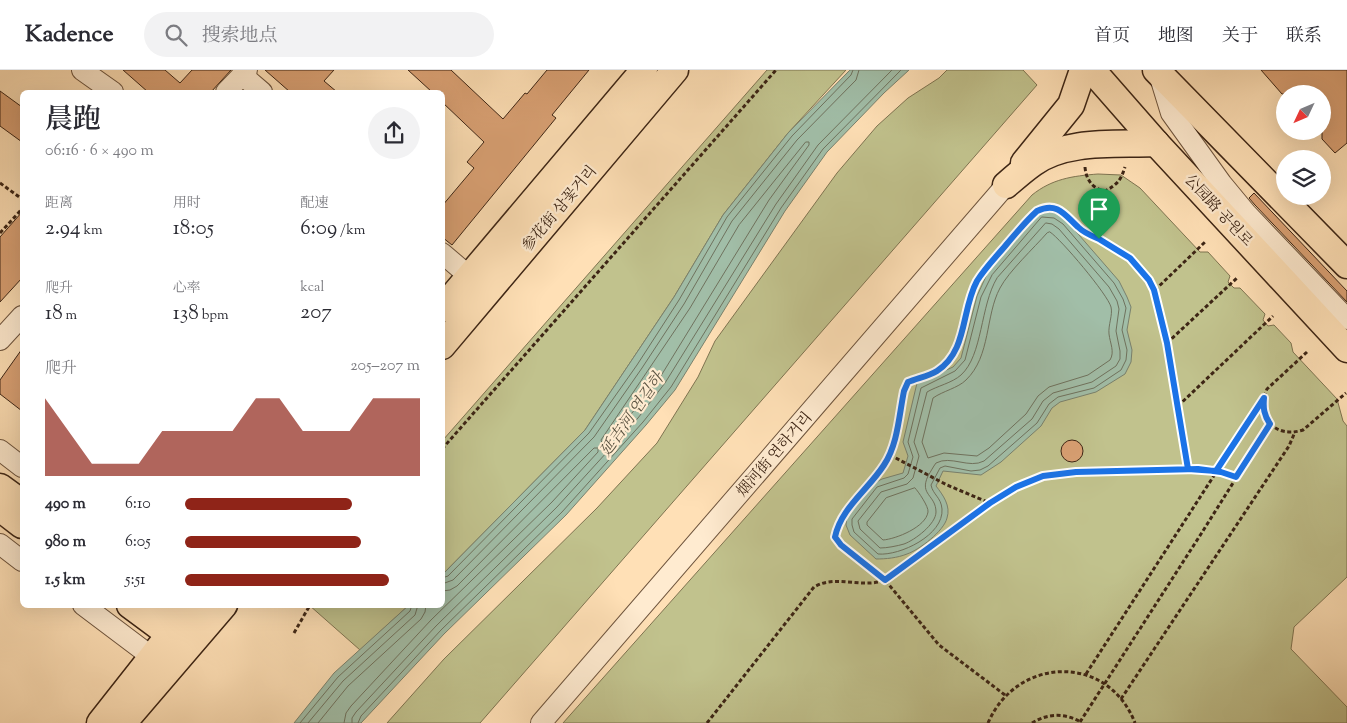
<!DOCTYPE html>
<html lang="zh">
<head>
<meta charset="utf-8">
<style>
	:root { --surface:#fff; --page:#f2f2f3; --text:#2b2b33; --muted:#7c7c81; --line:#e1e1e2; --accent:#8f2418 }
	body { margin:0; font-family:"Sorts Mill Goudy","Noto Serif SC","Noto Serif KR",serif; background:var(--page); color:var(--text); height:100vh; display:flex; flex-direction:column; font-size:19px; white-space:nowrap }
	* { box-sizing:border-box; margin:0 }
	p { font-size:16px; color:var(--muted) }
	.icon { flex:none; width:28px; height:28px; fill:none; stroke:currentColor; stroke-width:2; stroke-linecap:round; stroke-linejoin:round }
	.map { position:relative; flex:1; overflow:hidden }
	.panel { position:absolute; left:20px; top:20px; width:425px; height:518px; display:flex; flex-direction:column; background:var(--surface); border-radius:8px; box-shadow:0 5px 20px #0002 }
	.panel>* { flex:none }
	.needle { width:32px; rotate:226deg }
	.fabs { position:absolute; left:1276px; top:15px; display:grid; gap:10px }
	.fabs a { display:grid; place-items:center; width:55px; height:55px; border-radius:50%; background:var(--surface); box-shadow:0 5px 20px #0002; font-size:25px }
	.pin { position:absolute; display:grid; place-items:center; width:42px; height:42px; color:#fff; margin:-51px -21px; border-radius:50% 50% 50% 0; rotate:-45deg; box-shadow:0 0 5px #0007 }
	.pin .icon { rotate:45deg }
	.round { display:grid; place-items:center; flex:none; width:52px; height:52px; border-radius:26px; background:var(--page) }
	.head { display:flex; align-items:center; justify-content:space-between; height:85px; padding:0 25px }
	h1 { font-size:28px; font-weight:600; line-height:38px }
	.stats { display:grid; grid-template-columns:repeat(3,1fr); gap:8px; height:85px; padding:5px 25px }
	.stats div { display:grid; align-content:center }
	.stats b { font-size:21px; font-weight:600 }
	.stats small { font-size:14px; font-weight:400 }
	.stats p { font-size:14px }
	.chart { height:140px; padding:10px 25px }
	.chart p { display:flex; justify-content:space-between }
	.chart svg { width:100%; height:90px; margin-top:5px; fill:var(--accent); opacity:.7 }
	ul { padding:0 25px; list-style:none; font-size:16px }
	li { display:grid; grid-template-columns:80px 60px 1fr; align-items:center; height:38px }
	li i { height:12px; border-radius:6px; background:var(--accent) }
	header { display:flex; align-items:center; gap:30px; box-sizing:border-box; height:70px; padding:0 25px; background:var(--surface); border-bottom:1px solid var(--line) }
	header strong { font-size:24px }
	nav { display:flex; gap:28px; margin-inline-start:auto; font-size:18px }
	.search { width:350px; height:45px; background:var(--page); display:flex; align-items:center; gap:12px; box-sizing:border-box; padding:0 18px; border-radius:28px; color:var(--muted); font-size:19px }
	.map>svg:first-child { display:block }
	.green { fill:#c1c28d; stroke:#7f7451 }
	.water { fill:#a1bea8; stroke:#79816d }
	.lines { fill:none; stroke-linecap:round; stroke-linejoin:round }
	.shore { stroke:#6f725e; stroke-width:1 }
	.building { fill:#daa174; stroke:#3d2515 }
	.minor-casing { stroke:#6e543d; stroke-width:22 }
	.major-casing { stroke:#3d2515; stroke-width:29 }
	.path { stroke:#3d2515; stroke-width:3; stroke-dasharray:4 2.5; stroke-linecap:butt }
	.minor { stroke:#ffebd0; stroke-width:20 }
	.major { stroke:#ffe0b6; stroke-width:26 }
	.route-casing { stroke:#fff; stroke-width:10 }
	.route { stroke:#1a73e8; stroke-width:6 }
	.labels { text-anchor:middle; stroke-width:4.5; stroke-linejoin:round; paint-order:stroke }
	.street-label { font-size:15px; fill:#3d2515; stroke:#ffebd0 }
	.water-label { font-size:16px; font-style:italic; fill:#5b5341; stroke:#ffebd0 }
</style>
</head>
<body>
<header>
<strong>Kadence</strong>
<div class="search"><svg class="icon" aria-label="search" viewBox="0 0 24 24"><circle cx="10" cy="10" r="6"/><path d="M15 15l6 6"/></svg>搜索地点</div>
<nav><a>首页</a><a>地图</a><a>关于</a><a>联系</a></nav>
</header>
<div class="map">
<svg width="1347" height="653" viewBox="0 0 1347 653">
	<rect width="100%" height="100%" fill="#ffe0b6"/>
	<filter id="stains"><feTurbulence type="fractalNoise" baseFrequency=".004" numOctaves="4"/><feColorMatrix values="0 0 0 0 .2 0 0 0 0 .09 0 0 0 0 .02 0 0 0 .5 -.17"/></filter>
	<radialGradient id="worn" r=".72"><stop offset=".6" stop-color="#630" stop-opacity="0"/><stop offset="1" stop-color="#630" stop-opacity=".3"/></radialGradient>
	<g class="green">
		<polygon points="767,0 846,0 788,63 723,145 674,227 585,360 443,504 443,370"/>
		<polygon points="947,0 1023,0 1037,15 480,653 387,653 444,589 597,438 657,373 698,307 715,271 837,103 877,56 908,28 939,8"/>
		<path d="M 1098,104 L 1121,105 L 1140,118 L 1200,182 L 1208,182 L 1230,206 L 1228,212 L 1234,218 L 1240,218 L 1265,244 L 1263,250 L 1268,256 L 1274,255 L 1291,273 L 1293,282 L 1337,329 L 1343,351 L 1347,356 L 1347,507 L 1294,557 L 1291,579 L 1347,637 L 1347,653 L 563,653 L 1032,125 C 1052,109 1072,106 1098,104 Z"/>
		<polygon points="309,535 409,535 360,580"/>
	</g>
	<g class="water">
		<polygon points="850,0 909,0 884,23 827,82 785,141 675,320 646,355 566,445 444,564 361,653 294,653 334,603 409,535 442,535 443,504 585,360 674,227 723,145 788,63"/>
		<path d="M 1041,141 L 1056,143 L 1066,150 L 1119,211 L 1127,227 L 1131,237 L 1127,260 L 1132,280 L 1131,292 L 1125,304 L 1096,322 L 1060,332 L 1052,338 L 1041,356 L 1001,392 L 981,405 L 943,401 L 936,416 C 943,425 951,436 947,448 C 944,461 919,480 907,484 C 897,488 886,489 876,489 L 850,465 L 846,455 L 847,446 L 874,413 L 882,409 L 903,403 L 908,386 L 903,372 L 917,313 L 953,297 L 961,288 L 977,226 L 988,202 Z"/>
	</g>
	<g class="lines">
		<g class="shore">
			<polygon points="806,72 809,72 809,75 769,130 659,309 632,343 605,373 602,373 601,370 690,238 739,155"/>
			<path d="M 1042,147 L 1054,148 L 1063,154 L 1114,213 L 1123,229 L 1126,238 L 1122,260 L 1127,280 L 1126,290 L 1121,300 L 1094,318 L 1058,327 L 1049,334 L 1037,353 L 988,396 L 980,400 L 971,401 L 945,396 L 940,398 L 931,415 C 933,425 941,427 942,439 C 944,465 900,486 878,484 L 854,462 L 852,455 L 852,449 L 877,417 L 904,408 L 908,404 L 913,387 L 908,372 L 921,318 L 955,301 L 965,290 L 981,227 L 992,205 Z"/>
			<path d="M 1046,153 L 1052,154 L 1059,159 L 1109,217 L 1117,231 L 1119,239 L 1116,261 L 1120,281 L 1120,289 L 1116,296 L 1092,312 L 1053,323 L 1043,331 L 1032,349 L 984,391 C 969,399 951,385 936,393 C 933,397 931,401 928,406 C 919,425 936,425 936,442 C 936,454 915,470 904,474 C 897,476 887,478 880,478 L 860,459 L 858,451 L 881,422 L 907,414 L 913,408 L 919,386 L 914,372 L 927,322 C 937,316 952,313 961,305 C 983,285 980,236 997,208 Z"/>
			<path d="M 1050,162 C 1061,169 1108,225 1111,237 C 1113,245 1108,255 1109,264 C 1110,273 1115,282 1110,290 L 1088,305 L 1049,317 L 1038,326 L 1026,344 L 989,378 L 977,386 L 944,383 L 928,388 L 922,372 L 933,328 C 943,321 958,318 966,310 C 991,286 985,246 1000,218 C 1009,201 1034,178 1047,163 Z"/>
			<path d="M 915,418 C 918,421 929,437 928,442 C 926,457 896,469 883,470 L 867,455 L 867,452 L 886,428 Z"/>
			<polyline points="442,508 448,506 589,363 637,295 679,230 727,147 792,66 851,5 853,0"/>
			<polyline points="442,514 453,510 594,367 642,298 684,234 732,151 797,70 856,10 859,0"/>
			<polyline points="300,653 338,607 410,541 412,535"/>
			<polyline points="308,653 343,611 415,545 418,535"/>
			<polyline points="318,653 348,616 421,549 425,542 426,535"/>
			<polyline points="344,653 346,643 351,636 431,550 552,432 598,382 598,378 594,378 457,516 450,520 442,521"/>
			<polyline points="352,653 352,648 356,642 436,556 557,437 638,348 665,313 776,134 818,75 892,0"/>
			<polyline points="358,653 361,646 441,560 562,442 643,352 671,317 781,138 823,79 901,0"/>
		</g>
	</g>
	<g class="building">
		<polygon points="123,0 165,0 180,13 192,0 231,0 211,22 148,22"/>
		<polygon points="265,0 334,0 324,11 337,22 290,22"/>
		<polygon points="408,0 451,0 503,49 525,23 527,24 547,0 589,0 552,45 556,48 452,175 442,167 442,136 474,98 467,92 484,72 442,32 442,22 432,22"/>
		<polygon points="1261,0 1347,0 1347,73 1335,83 1322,69 1322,24 1282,24"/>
		<polygon points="0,21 22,37 22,72 0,56"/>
		<polygon points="1254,123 1347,221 1347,232 1255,135 1249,128"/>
		<polygon points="22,142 22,208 0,232 0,167"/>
		<polygon points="22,279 22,341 0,324 0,310"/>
		<circle cx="1072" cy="381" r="11"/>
	</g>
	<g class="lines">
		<defs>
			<g id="minor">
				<polyline points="82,0 113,22"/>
				<polyline points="1159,4 1171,43 1222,114 1246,143 1347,249"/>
				<polyline points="242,5 262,22"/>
				<polyline points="226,22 247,0"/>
				<polyline points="442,183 470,207"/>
				<polyline points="0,270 22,246"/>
				<polyline points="0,380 22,397"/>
				<polyline points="0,474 22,491"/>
				<polyline points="83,535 152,587 166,584"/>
				<polyline points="541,653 1006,115"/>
			</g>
			<g id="major">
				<polyline points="1092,0 1156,73 1347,279"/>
				<polyline points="1156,0 1347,195"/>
				<polyline points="1024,93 1071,35 1083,0"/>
				<path d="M 1006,115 C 1014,108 1023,100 1033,93 C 1067,69 1116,75 1156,73"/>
				<polyline points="442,239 644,0"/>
				<polyline points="442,276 675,0"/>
				<polyline points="0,417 22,433"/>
				<polyline points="0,438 22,455"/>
				<polyline points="130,535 184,575"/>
				<polyline points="161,535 195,560"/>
				<polyline points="100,653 193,535"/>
				<polyline points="123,653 224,535"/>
			</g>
		</defs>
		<use href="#minor" class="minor-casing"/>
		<use href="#major" class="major-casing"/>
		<g class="path">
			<path d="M 1085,97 C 1086,110 1093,119 1105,121 C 1117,115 1121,110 1125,97"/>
			<polyline points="0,113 22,129"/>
			<polyline points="0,163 22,139"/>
			<polyline points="1099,169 1105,121"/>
			<polyline points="1155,220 1205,172"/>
			<polyline points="1167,273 1238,207"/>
			<path d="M 1307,282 L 1267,319 C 1255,347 1275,369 1303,360 L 1346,323"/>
			<polyline points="1178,336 1273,246"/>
			<polyline points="442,379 776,0"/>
			<polyline points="890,385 947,415 990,433"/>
			<polyline points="294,563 310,535"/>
			<polyline points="1086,604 1264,328"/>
			<path d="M 1005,625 L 939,575 L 885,510 L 841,475 L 835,467 C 841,438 868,420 884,395 C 898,374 899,345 904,321 L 908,312 C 917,308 929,306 937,301 C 968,281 961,240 977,211 C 985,198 996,187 1006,175 C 1016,163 1026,151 1037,141 L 1043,138 L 1060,140 L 1079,158 L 1130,188 L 1149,210 L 1159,235 L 1166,269 L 1188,399"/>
			<polyline points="1121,629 1289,376 1295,362"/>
			<polyline points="1080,652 1201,464 1270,354"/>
			<path d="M 707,653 L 814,517 C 836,504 862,519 885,510 L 990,433 L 1016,417 L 1043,406 L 1076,402 L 1198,399 L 1221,402 L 1236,407"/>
			<path d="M 988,653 C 1017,586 1108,583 1135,653"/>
			<path d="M 1032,653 C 1048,643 1065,643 1081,652"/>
		</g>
		<use href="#minor" class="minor"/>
		<use href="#major" class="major"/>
	</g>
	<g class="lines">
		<defs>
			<path id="route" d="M 1099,169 C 1092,166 1084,163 1078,157 C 1065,145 1057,131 1037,141 C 1026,151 1016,163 1006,175 C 996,187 985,198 977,211 C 961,240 968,281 937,301 C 929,306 918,308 908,312 L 904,321 C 899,345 898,374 884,395 C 868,420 841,438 835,467 L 841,475 L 885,510 L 990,433 L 1016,417 L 1043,406 L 1076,402 L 1198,399 L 1221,402 L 1236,407 L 1270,354 C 1264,345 1263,338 1264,328 L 1216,401 L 1188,399 L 1167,273 L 1154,220 L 1149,210 L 1130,188 L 1099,169"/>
		</defs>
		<use href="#route" class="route-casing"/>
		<use href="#route" class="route"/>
	</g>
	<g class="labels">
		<g class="street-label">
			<text transform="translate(559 138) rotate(-50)" y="5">参花街 삼꽃거리</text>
			<text transform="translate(1219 140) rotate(47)" y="5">公园路 공원로</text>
			<text transform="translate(774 384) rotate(-49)" y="5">烟河街 연하거리</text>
		</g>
		<g class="water-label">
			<text transform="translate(631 344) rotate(-55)" y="6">延吉河 연길하</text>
		</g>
	</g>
	<rect width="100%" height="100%" filter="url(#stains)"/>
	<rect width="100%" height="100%" fill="url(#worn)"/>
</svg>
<div class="fabs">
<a><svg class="needle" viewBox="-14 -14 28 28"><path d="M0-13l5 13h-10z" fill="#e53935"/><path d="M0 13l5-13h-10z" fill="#7c7c81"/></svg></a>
<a><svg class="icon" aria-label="layers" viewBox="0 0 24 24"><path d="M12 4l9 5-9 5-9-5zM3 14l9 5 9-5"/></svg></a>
</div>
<div class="pin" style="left:1099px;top:169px;background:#1e9e55"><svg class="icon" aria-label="arrive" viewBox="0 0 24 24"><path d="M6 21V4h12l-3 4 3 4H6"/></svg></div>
<section class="panel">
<div class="head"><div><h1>晨跑</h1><p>06:16 · 6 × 490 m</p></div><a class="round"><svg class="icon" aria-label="share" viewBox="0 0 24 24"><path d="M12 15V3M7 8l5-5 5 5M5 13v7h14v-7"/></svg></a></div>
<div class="stats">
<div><p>距离</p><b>2.94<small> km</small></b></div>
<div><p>用时</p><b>18:05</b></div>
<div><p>配速</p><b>6:09<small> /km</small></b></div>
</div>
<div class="stats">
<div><p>爬升</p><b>18<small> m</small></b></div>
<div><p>心率</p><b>138<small> bpm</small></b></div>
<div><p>kcal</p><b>207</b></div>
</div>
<div class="chart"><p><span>爬升</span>205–207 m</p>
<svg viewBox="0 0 160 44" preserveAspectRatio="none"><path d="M0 44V6L10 22L20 38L30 38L40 38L50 22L60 22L70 22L80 22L90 6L100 6L110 22L120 22L130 22L140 6L150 6L160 6V44z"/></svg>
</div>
<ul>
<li><b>490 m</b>6:10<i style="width:71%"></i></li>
<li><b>980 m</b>6:05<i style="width:75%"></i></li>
<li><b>1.5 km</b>5:51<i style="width:87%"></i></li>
</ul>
</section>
</div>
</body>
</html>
